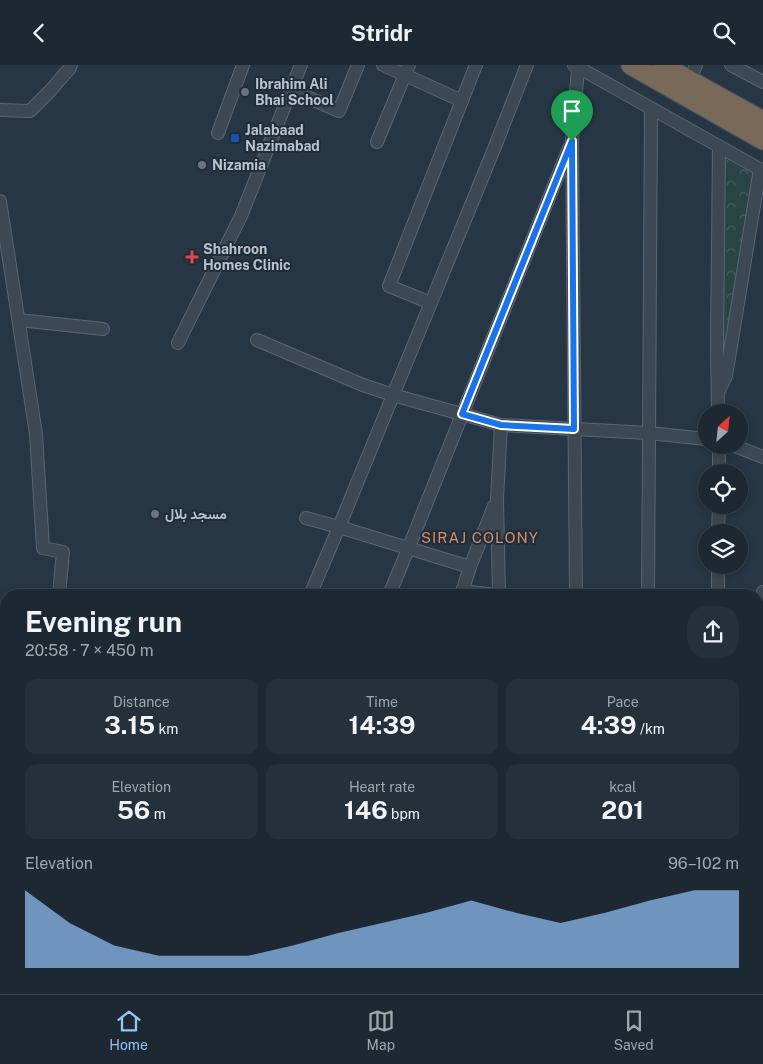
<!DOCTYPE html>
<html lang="en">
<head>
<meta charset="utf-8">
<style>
	:root { --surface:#1d2833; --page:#25303b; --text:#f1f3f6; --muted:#a0a6ac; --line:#3b444e; --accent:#92c4f9 }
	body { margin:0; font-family:"Public Sans",Vazirmatn,sans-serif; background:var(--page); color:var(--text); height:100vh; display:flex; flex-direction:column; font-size:19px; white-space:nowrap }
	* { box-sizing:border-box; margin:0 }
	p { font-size:16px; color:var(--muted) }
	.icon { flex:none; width:28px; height:28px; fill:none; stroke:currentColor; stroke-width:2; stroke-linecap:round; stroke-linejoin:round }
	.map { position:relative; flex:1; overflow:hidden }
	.drawer { position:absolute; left:0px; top:524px; width:764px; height:406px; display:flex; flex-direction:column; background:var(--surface); border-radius:20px 20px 0 0; box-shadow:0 2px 8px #0003,0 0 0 1px var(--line) }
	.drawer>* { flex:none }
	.needle { width:32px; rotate:27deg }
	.fabs { position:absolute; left:698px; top:339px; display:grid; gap:10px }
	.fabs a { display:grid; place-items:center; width:50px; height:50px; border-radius:50%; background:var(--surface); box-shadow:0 2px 8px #0003,0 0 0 1px var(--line); font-size:25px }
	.pin { position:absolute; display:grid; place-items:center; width:42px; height:42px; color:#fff; margin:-51px -21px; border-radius:50% 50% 50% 0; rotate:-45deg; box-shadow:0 0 5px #0007 }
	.pin .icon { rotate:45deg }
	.round { display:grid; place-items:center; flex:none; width:52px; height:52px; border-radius:20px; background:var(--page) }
	.overview { display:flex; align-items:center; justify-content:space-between; height:85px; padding:0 25px }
	h1 { font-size:28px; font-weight:700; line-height:38px }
	.figures { display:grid; grid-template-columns:repeat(3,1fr); gap:8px; height:85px; padding:5px 25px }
	.figures div { display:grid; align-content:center; border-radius:12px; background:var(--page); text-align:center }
	.figures b { font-size:25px; font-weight:700 }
	.figures small { font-size:14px; font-weight:400 }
	.figures p { font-size:14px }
	.chart { height:140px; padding:10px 25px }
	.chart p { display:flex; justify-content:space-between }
	.chart svg { width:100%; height:90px; margin-top:5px; fill:var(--accent); opacity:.7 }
	header { display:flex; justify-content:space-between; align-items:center; height:65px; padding:0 25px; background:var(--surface); font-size:22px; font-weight:700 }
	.tabs { display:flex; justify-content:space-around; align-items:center; height:70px; border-top:1px solid var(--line); background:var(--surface); font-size:14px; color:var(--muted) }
	.tabs a { display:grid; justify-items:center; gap:2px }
	.tabs .current { color:var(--accent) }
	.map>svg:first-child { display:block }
	.forest { fill:url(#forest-crowns) }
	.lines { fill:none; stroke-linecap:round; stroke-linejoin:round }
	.river { stroke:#3d566d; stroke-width:19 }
	.minor-casing { stroke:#5a6671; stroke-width:14 }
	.highway-casing { stroke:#46535e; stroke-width:21 }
	.minor { stroke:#3c4853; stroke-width:12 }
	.highway { stroke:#796959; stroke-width:19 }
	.route-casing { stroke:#fff; stroke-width:10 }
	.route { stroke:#1a73e8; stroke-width:6 }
	.worship-dot { fill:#6b7280; stroke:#202d39; stroke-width:2 }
	.transit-dot { fill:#1a4fb4; stroke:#202d39; stroke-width:2 }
	.health-dot { fill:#e0444e; stroke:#202d39; stroke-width:2 }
	.labels { text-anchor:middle; stroke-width:4; stroke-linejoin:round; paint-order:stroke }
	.poi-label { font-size:14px; font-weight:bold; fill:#b9c3cd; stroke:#202d39; text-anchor:start }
	.neighbourhood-label { font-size:15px; letter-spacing:1px; fill:#d78e6a; stroke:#202d39 }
</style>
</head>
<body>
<header><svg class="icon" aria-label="back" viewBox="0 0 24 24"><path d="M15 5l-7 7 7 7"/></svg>Stridr<svg class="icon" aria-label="search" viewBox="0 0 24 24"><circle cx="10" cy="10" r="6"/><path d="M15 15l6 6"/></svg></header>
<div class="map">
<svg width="763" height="929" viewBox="0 0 763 929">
	<defs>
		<pattern id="forest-crowns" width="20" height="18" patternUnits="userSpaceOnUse" patternTransform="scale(1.25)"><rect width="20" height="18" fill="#294445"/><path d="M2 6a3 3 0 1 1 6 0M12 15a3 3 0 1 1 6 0" fill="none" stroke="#465d5f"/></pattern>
	</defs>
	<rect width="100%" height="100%" fill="#273644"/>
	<g class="forest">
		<polygon points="723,90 756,106 727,294 720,294"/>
		<polygon points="480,924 667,924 662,929 478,929"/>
	</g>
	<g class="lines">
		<polyline class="river" points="0,686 4,706 1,770 0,772"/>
		<defs>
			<g id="minor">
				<polyline points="383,0 462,36"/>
				<polyline points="574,0 763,106"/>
				<polyline points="731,0 763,17"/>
				<polyline points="690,15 696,0"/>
				<polyline points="291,25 339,46 358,0"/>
				<polyline points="0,45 30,46 50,26 69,4 71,0"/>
				<polyline points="218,68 243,0"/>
				<polyline points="377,77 409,0"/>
				<polyline points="0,136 36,369 43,483 63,487 59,530"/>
				<polyline points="431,238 389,221 476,0"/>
				<polyline points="19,255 103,264"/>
				<polyline points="257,275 363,320 393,330 501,360 649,368 706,374"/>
				<polyline points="178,278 241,151 301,0"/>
				<polyline points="719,325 726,311 760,104"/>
				<polyline points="718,348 717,279 719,82"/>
				<polyline points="732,380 763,392"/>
				<polyline points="719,408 719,380"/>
				<polyline points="306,453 339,462 470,502"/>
				<polyline points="718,468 719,440"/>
				<polyline points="462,526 497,530"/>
				<polyline points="310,530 339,462 494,84 527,0"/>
				<polyline points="389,530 409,482 569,83"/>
				<polyline points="461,530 470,502 494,441"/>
				<polyline points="499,530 497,434 501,360"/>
				<polyline points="576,530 572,76 578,3 579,0"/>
				<polyline points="648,530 651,44"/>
				<polyline points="718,530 718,500"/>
				<polyline points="758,565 763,527"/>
				<polyline points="5,665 6,664"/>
				<polyline points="758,670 763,670"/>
				<polyline points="758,906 763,905"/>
				<polyline points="269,924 274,929"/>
				<polyline points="151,929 153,924"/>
				<polyline points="227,929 229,924"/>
				<polyline points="303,929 305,924"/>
				<polyline points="380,929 382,924"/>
				<polyline points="469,929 471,924"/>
				<polyline points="692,929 697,924"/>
			</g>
			<g id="highway">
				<polyline points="631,0 763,75"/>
				<polyline points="662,0 763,56"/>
			</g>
		</defs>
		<use href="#minor" class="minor-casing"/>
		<use href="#highway" class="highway-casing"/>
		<use href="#minor" class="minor"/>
		<use href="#highway" class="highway"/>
	</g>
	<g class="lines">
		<defs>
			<polygon id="route" points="572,76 574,364 501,360 462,349"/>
		</defs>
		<use href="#route" class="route-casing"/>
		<use href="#route" class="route"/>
	</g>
	<g class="worship-dot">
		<circle cx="245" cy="27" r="5"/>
		<circle cx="202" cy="100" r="5"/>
		<circle cx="155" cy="449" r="5"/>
	</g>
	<rect class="transit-dot" x="230" y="68" width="10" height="10" rx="2.5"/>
	<path class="health-dot" d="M189.5 184.5h5v5h5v5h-5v5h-5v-5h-5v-5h5z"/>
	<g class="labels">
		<g class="poi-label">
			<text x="255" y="24">Ibrahim Ali<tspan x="255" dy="16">Bhai School</tspan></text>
			<text x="245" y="70">Jalabaad<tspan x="245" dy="16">Nazimabad</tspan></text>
			<text x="212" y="105">Nizamia</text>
			<text x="203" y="189">Shahroon<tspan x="203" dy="16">Homes Clinic</tspan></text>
			<text x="165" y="454">مسجد بلال</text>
		</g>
		<g class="neighbourhood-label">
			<text x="480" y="478">SIRAJ COLONY</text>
		</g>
	</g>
</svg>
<div class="fabs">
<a><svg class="needle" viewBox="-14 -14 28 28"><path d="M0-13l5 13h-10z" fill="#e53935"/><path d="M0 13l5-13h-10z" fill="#a0a6ac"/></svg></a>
<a><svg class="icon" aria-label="locate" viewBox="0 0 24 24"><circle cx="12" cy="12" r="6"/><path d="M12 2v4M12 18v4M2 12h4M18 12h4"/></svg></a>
<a><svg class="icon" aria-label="layers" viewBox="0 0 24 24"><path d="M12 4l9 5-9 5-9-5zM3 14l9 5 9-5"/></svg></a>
</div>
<div class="pin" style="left:572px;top:76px;background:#1e9e55"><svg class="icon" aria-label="arrive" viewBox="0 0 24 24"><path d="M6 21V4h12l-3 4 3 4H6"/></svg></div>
<section class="drawer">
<div class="overview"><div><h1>Evening run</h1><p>20:58 · 7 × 450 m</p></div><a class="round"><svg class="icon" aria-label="share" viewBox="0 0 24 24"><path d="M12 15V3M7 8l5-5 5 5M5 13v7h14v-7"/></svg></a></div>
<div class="figures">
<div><p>Distance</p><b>3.15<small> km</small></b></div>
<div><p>Time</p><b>14:39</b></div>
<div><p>Pace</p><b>4:39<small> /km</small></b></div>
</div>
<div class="figures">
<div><p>Elevation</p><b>56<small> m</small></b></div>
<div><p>Heart rate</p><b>146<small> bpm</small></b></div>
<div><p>kcal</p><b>201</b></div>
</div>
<div class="chart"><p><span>Elevation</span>96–102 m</p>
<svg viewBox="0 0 160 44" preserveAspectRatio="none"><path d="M0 44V6L10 22L20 33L30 38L40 38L50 38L60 33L70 27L80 22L90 17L100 11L110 17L120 22L130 17L140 11L150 6L160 6V44z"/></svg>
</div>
</section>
</div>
<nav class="tabs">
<a class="current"><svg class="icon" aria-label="home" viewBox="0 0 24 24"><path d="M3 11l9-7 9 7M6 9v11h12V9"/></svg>Home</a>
<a><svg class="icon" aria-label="map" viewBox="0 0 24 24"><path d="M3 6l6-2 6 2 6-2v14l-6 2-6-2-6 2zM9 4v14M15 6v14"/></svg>Map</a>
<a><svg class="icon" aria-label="saved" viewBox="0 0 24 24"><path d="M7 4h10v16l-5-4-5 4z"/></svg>Saved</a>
</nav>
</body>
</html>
